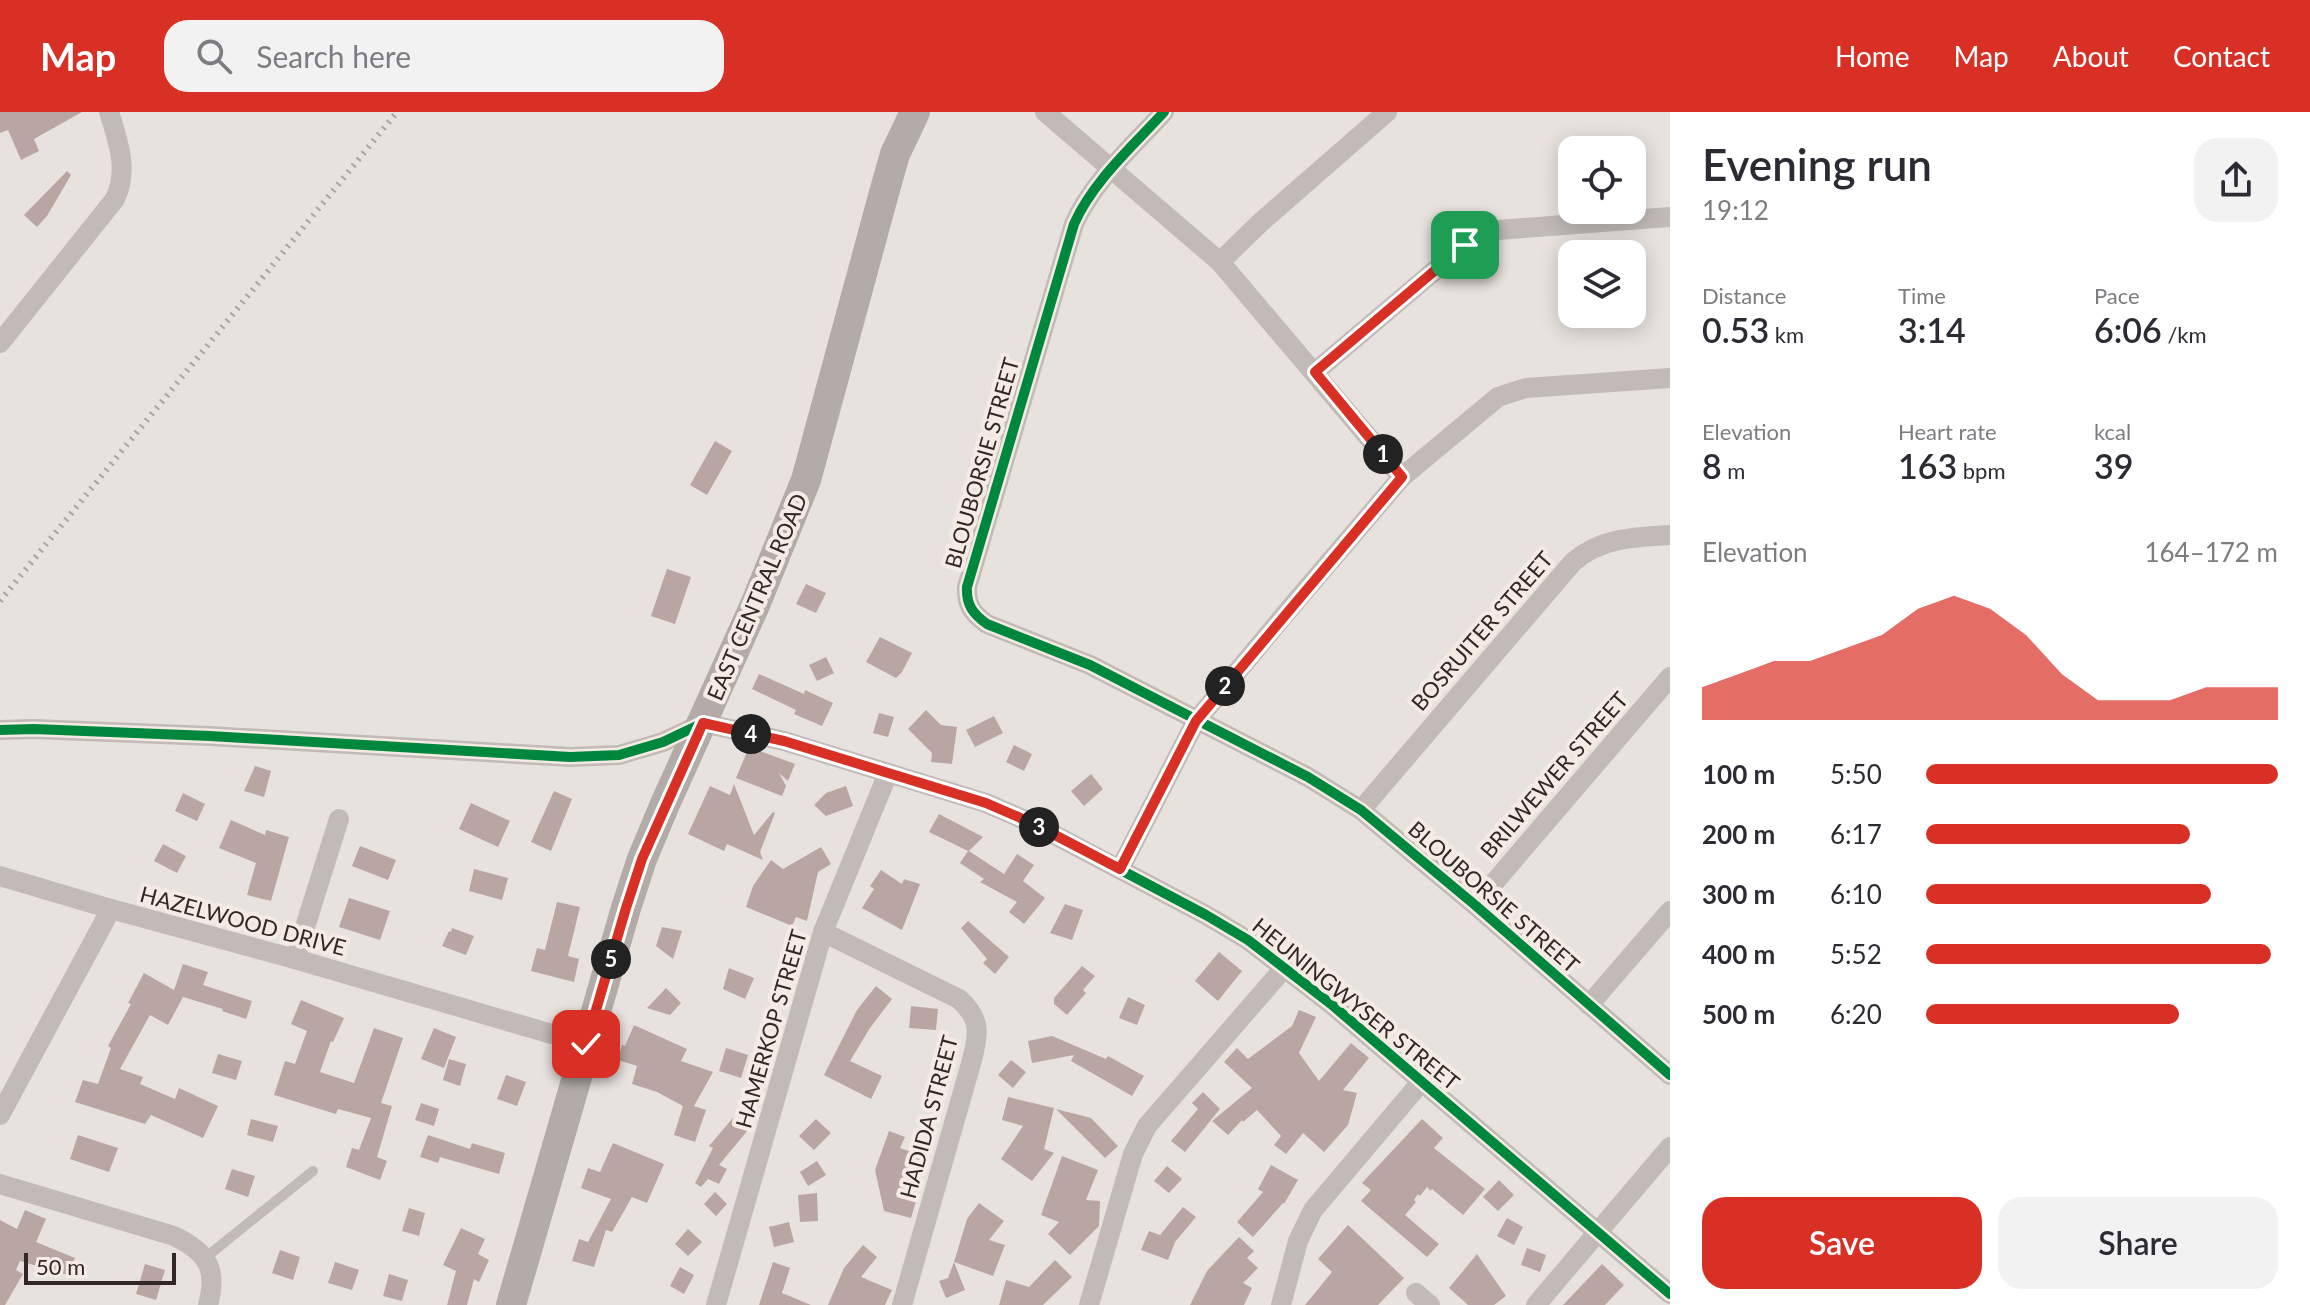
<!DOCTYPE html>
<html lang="en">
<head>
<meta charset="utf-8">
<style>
	:root { --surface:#fff; --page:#f2f2f3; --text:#2b2b33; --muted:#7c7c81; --accent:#d93025 }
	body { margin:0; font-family:Lato,sans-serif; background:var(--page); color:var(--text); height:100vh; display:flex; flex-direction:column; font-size:30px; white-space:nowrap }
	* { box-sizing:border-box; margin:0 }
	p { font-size:26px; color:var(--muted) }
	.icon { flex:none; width:44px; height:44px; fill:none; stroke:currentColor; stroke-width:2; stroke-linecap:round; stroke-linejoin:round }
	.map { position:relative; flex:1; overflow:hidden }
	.drawer { display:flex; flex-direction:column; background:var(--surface); width:640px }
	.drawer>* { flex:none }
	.buttons { position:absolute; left:1558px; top:24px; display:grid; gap:16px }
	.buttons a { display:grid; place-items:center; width:88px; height:88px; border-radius:16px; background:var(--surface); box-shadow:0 4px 20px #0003; font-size:40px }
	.scale { position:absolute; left:24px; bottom:20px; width:152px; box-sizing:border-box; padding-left:8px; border:4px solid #312826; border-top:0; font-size:22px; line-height:28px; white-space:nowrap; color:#312826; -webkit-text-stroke:6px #f5ebe4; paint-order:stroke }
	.pin { position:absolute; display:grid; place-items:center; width:68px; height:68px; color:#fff; margin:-34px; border-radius:16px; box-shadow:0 4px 12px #0006 }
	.km { position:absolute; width:40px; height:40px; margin:-20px; border-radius:50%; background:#222; color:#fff; font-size:22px; line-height:40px; text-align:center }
	.round { display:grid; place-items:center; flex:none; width:84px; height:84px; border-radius:24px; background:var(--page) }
	.summary { display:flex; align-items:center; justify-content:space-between; height:136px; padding:0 32px }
	h1 { font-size:44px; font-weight:600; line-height:60px }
	.metrics { display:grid; grid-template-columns:repeat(3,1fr); gap:12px; height:136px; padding:8px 32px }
	.metrics div { display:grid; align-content:center }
	.metrics b { font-size:34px; font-weight:600 }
	.metrics small { font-size:22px; font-weight:400 }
	.metrics p { font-size:22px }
	.chart { height:224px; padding:16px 32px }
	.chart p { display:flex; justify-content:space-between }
	.chart svg { width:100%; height:144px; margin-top:8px; fill:var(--accent); opacity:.7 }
	.cta { display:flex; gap:16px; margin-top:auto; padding:16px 32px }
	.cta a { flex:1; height:92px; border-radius:24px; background:var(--accent); color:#fff; font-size:32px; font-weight:600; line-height:92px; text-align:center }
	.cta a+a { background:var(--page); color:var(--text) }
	ul { padding:0 32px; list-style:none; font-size:26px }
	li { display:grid; grid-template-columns:128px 96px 1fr; align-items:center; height:60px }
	li i { height:20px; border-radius:10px; background:var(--accent) }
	header { display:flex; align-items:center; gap:48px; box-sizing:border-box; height:112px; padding:0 40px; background:var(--accent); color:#fff }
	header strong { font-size:38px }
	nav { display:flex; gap:44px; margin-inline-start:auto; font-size:28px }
	.search { width:560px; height:72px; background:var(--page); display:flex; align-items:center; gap:20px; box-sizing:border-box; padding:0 28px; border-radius:24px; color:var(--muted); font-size:30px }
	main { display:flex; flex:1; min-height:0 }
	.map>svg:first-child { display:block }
	.building { fill:#b9a6a2 }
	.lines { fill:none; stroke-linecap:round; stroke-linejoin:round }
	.lane { stroke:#c1bab7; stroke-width:10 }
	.street { stroke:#c1bab7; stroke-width:20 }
	.secondary { stroke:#b2aba8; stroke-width:30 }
	.rail { stroke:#a9a4a1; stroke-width:6; stroke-dasharray:2 6; stroke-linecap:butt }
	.cycleway-casing { stroke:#f5ebe4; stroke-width:15 }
	.cycleway { stroke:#00873e; stroke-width:10 }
	.route-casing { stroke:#fff; stroke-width:16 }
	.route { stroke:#d93025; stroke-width:10 }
	.labels { text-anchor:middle; stroke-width:8; stroke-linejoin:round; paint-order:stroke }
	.street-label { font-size:22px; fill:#312826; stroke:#f5ebe4 }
</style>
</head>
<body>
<header>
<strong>Map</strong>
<div class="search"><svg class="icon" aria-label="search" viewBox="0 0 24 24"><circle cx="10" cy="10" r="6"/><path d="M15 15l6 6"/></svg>Search here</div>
<nav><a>Home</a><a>Map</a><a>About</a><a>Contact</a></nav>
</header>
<main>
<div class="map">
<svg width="1670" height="1193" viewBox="0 0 1670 1193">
	<rect width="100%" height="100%" fill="#e8e2de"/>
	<g class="building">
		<polygon points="0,0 82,0 34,27 39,39 21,48 8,18 0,21"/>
		<polygon points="67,59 71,63 47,104 37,115 24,103"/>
		<polygon points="715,329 732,339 707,383 690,373"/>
		<polygon points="667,457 691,465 675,512 651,504"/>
		<polygon points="806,472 826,481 816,501 796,492"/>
		<polygon points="880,525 912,541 902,560 896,566 866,550"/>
		<polygon points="826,545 834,561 817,569 809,553"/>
		<polygon points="759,562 804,582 805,578 833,591 822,614 794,602 796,598 752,577"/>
		<polygon points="926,598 941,613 957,615 952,652 931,650 932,641 908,617"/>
		<polygon points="879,601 894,605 888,625 873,621"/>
		<polygon points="994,604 1003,621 975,635 966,618"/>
		<polygon points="1014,633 1032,642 1024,659 1006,650"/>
		<polygon points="749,635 795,652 788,669 779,661 786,674 782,684 736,666"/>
		<polygon points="255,654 271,659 264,685 244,679"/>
		<polygon points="1091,662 1103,677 1084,694 1071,679"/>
		<polygon points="734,672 754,723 773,700 775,701 760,740 763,748 727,732 724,739 688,722 710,674 730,683"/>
		<polygon points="846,674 853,694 826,704 814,693 826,681"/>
		<polygon points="554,679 572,687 551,739 531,730"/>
		<polygon points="183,681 205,692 197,709 175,699"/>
		<polygon points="471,691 510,709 498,735 459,717"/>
		<polygon points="939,702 983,725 969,739 1004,762 1017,742 1034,753 1023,769 1045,786 1024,812 1009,800 1017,790 980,770 984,767 960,751 968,739 929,720"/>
		<polygon points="231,708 265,723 266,718 289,725 271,789 247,783 256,751 219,736"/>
		<polygon points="163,732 186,744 177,761 154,749"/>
		<polygon points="360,734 396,748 388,768 352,754"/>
		<polygon points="821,735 831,752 818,760 807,809 796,805 792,814 746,795 753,774 771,748 783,757"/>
		<polygon points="474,757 508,766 502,788 469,779"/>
		<polygon points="881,758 902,772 904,767 920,772 902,818 862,796 874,777 870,774"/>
		<polygon points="349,786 390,799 380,828 339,815"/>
		<polygon points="557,790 580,795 568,844 579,847 574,870 531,859 537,836 545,838"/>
		<polygon points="1065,792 1083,798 1072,828 1050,821"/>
		<polygon points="968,809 1009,845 995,862 983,851 987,847 961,816"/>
		<polygon points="662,815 682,819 673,847 656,834"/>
		<polygon points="452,816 474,824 466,843 442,834 449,819 451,820"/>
		<polygon points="1219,840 1242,859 1218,889 1195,869"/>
		<polygon points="183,852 208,860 203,873 252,889 246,907 222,899 223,897 183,885 168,913 150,903 120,957 143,965 140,972 175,987 179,976 218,994 203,1026 151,1003 145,1012 75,990 83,968 98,972 111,936 108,934 131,892 128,891 144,861 174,878"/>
		<polygon points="1082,854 1095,864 1083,878 1086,881 1067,903 1054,892 1054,886"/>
		<polygon points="729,856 754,866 745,887 723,877"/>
		<polygon points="876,874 892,887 870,916 850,949 882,964 871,987 824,963 857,898"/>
		<polygon points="666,876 681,891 670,903 647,896"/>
		<polygon points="1128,885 1145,893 1137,913 1119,906"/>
		<polygon points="301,888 344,906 333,930 331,929 320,960 354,971 374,916 403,926 381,991 392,994 377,1045 387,1049 380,1068 346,1055 352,1036 359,1038 371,1006 338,997 336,1002 274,983 285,949 295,952 307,919 291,912"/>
		<polygon points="911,894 938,897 936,918 909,916"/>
		<polygon points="1299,898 1316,905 1299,941 1319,969 1351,931 1369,946 1343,978 1357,981 1348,1013 1324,1040 1303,1021 1286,1042 1274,1033 1281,1024 1257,998 1243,1010 1242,1008 1228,1023 1212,1009 1252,976 1224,950 1237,936 1248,947 1292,914"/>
		<polygon points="634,913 687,937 681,949 713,960 694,994 706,998 695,1030 674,1023 683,994 657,980 632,972 637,954 618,948 622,933 625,934"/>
		<polygon points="434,916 456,925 444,956 421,947"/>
		<polygon points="1052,924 1106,947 1108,944 1144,964 1132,984 1071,949 1074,943 1032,951 1028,929"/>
		<polygon points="726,936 748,943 741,966 719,959"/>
		<polygon points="218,942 242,949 236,968 212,961"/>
		<polygon points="449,947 466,952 460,974 443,968"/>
		<polygon points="1011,948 1026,960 1013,976 998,963"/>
		<polygon points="506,963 526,970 517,994 497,987"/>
		<polygon points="1203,980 1220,997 1185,1040 1171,1029 1198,997 1192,991"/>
		<polygon points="1008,985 1054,996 1044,1037 1054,1041 1032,1069 1001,1047 1023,1014 1002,1008"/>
		<polygon points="421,991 439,997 434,1014 415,1008"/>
		<polygon points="1056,997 1091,1006 1118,1034 1105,1046"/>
		<polygon points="733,1006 748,1018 719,1053 727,1057 719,1072 708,1067 701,1075 695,1071 713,1036 709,1034"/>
		<polygon points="251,1007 278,1014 273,1030 247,1023"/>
		<polygon points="816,1007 831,1021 814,1038 799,1024"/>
		<polygon points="1422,1007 1443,1026 1434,1036 1485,1077 1463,1103 1432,1077 1431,1079 1427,1075 1420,1084 1418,1082 1414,1088 1416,1090 1405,1103 1439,1132 1427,1145 1361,1089 1371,1078 1362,1071"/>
		<polygon points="889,1019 905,1025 900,1036 909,1039 922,1049 914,1073 917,1086 911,1106 884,1099 875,1058"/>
		<polygon points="78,1023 118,1036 109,1060 70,1047"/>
		<polygon points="428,1023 470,1037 472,1031 505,1041 499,1062 440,1045 438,1051 420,1045"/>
		<polygon points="613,1031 664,1052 647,1091 632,1085 612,1120 606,1118 594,1155 572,1149 579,1127 588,1130 611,1087 581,1076 588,1056 600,1060"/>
		<polygon points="1062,1044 1098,1058 1086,1088 1100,1089 1099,1114 1070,1143 1048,1122 1059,1110 1041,1103"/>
		<polygon points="817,1049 826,1063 808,1074 800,1060"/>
		<polygon points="1271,1053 1298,1068 1284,1092 1283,1091 1253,1125 1237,1110 1263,1080 1258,1077"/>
		<polygon points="1167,1054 1182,1067 1169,1081 1154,1069"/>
		<polygon points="232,1057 255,1064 248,1085 225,1077"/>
		<polygon points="1499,1068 1514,1083 1498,1099 1483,1085"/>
		<polygon points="715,1080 727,1092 716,1104 704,1092"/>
		<polygon points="817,1081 818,1109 800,1110 798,1083"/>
		<polygon points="979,1091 1004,1109 989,1128 1005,1133 993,1164 954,1150 967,1107"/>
		<polygon points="1183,1095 1196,1105 1175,1130 1168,1148 1141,1138 1149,1119 1160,1123"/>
		<polygon points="409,1096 425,1101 419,1124 402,1119"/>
		<polygon points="25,1098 46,1107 36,1130 75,1146 68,1163 20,1149 16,1158 23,1162 5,1193 0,1193 0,1108 17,1117"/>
		<polygon points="1507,1106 1523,1115 1514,1133 1497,1124"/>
		<polygon points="789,1110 794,1130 774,1135 769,1115"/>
		<polygon points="1348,1113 1404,1166 1378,1193 1305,1193 1332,1160 1318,1147"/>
		<polygon points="461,1116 485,1127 478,1142 489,1148 479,1170 474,1167 467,1193 447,1193 456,1159 443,1153"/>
		<polygon points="688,1117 702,1130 688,1144 675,1132"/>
		<polygon points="1239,1125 1254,1139 1247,1146 1258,1156 1243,1171 1252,1176 1244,1193 1190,1193 1207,1159"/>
		<polygon points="863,1133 877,1145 861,1165 892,1178 885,1193 828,1193 844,1156"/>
		<polygon points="1527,1136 1546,1143 1540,1160 1521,1153"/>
		<polygon points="280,1138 300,1145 293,1168 272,1161"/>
		<polygon points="1477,1142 1506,1184 1494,1193 1468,1193 1449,1176"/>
		<polygon points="1055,1148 1072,1165 1043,1193 999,1193 1006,1168 1029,1175"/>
		<polygon points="335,1150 359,1158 352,1178 328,1171"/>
		<polygon points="773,1150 790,1156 782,1181 811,1193 759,1193"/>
		<polygon points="954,1150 965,1178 946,1186 939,1169 948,1166"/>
		<polygon points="145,1152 165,1158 156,1188 136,1182"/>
		<polygon points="1602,1152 1624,1173 1605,1193 1563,1193"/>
		<polygon points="680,1155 694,1163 684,1182 670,1174"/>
		<polygon points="389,1162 408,1168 402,1189 383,1184"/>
	</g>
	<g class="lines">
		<polyline class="lane" points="205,1146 313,1059"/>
		<g class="street">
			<polyline points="1045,0 1220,150 1402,365"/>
			<path d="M 1164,0 C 1133,34 1093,69 1074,112 L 967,475 C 966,493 973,502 987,512 L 1090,553 L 1308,665 L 1361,698 L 1475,793 L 1670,963"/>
			<polyline points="1220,150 1261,110 1387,0"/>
			<path d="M 0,231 L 115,87 C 129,58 118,29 109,0"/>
			<polyline points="1315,260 1465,133 1487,121 1498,118 1670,105"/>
			<polyline points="0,618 34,617 210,624 570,645 619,643 663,630 703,611 784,629 986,691 1032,711 1206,803 1248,828 1331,892 1670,1182"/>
			<path d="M 1361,698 L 1573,450 C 1601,426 1634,425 1670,423"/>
			<polyline points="1120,757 1196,609 1291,495 1402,365 1498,285 1526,276 1670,266"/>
			<polyline points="0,764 111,797 295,847 586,932"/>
			<polyline points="1475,793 1670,565"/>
			<path d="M 823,820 L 959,887 C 981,907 979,921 972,948 L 902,1193"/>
			<polyline points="295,847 339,707"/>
			<polyline points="1589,893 1670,799"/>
			<polyline points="0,1003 111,797"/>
			<path d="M 0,1072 L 174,1124 C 207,1140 218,1156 208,1193"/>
			<polyline points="1416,1181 1430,1193"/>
			<polyline points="716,1193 823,820 888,661"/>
			<polyline points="1089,1193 1133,1042 1147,1014 1285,855"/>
			<polyline points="1281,1193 1298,1129 1313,1098 1422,969"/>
			<polyline points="1536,1193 1670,1035"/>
		</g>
		<polyline class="secondary" points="511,1193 626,796 642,747 665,692 755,493 806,368 884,81 895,42 915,0"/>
		<polyline class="rail" points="0,489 397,0"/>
		<defs>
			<g id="cycleway">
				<path d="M 1164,0 C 1133,34 1093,69 1074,112 L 967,475 C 966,493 973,502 987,512 L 1090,553 L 1308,665 L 1361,698 L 1475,793 L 1670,963"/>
				<polyline points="0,618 34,617 210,624 570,645 619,643 663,630 703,611 784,629 986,691 1032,711 1206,803 1248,828 1331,892 1670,1182"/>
			</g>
		</defs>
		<use href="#cycleway" class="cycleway-casing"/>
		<use href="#cycleway" class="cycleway"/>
	</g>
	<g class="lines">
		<defs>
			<polyline id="route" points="586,932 626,796 642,747 703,611 784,629 986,691 1032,711 1120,757 1196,609 1402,365 1315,260 1465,133"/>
		</defs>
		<use href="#route" class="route-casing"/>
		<use href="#route" class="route"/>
	</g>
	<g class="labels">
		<g class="street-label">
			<text transform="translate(982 351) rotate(-74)" y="8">BLOUBORSIE STREET</text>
			<text transform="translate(757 485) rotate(-67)" y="8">EAST CENTRAL ROAD</text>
			<text transform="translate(1482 519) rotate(-49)" y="8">BOSRUITER STREET</text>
			<text transform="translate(1554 663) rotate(-49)" y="8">BRILWEWER STREET</text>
			<text transform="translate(1494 785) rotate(41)" y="8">BLOUBORSIE STREET</text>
			<text transform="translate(243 809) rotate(15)" y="8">HAZELWOOD DRIVE</text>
			<text transform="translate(1356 892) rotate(39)" y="8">HEUNINGWYSER STREET</text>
			<text transform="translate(771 917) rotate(-74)" y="8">HAMERKOP STREET</text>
			<text transform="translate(929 1005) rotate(-75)" y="8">HADIDA STREET</text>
		</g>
	</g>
</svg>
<div class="buttons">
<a><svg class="icon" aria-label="locate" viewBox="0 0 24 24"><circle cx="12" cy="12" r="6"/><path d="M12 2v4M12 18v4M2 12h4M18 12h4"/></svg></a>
<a><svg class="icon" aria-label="layers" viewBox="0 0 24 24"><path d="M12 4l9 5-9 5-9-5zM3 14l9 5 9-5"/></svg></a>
</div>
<div class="scale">50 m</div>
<div class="pin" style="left:1465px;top:133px;background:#1e9e55"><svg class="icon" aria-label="arrive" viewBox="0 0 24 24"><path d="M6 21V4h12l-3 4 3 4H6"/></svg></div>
<div class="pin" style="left:586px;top:932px;background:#d93025"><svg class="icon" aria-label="check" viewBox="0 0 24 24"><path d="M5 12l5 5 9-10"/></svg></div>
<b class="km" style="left:1383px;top:342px">1</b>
<b class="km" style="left:1225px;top:574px">2</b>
<b class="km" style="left:1039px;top:715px">3</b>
<b class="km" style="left:751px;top:622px">4</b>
<b class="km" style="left:611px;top:847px">5</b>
</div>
<section class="drawer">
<div class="summary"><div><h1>Evening run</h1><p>19:12</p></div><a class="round"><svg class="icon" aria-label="share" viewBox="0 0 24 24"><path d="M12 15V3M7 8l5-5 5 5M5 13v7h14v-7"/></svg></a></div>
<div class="metrics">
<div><p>Distance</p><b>0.53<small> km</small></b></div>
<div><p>Time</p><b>3:14</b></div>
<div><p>Pace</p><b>6:06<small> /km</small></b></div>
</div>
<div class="metrics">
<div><p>Elevation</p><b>8<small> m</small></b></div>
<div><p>Heart rate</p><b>163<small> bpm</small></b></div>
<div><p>kcal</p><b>39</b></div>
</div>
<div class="chart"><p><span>Elevation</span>164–172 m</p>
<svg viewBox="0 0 160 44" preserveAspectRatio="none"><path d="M0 44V34L10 30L20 26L30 26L40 22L50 18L60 10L70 6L80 10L90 18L100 30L110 38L120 38L130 38L140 34L150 34L160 34V44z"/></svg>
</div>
<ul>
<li><b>100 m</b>5:50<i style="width:100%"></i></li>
<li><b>200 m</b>6:17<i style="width:75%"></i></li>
<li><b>300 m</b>6:10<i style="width:81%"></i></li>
<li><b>400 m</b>5:52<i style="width:98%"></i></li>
<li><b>500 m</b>6:20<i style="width:72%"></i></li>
</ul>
<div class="cta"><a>Save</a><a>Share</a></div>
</section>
</main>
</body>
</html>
